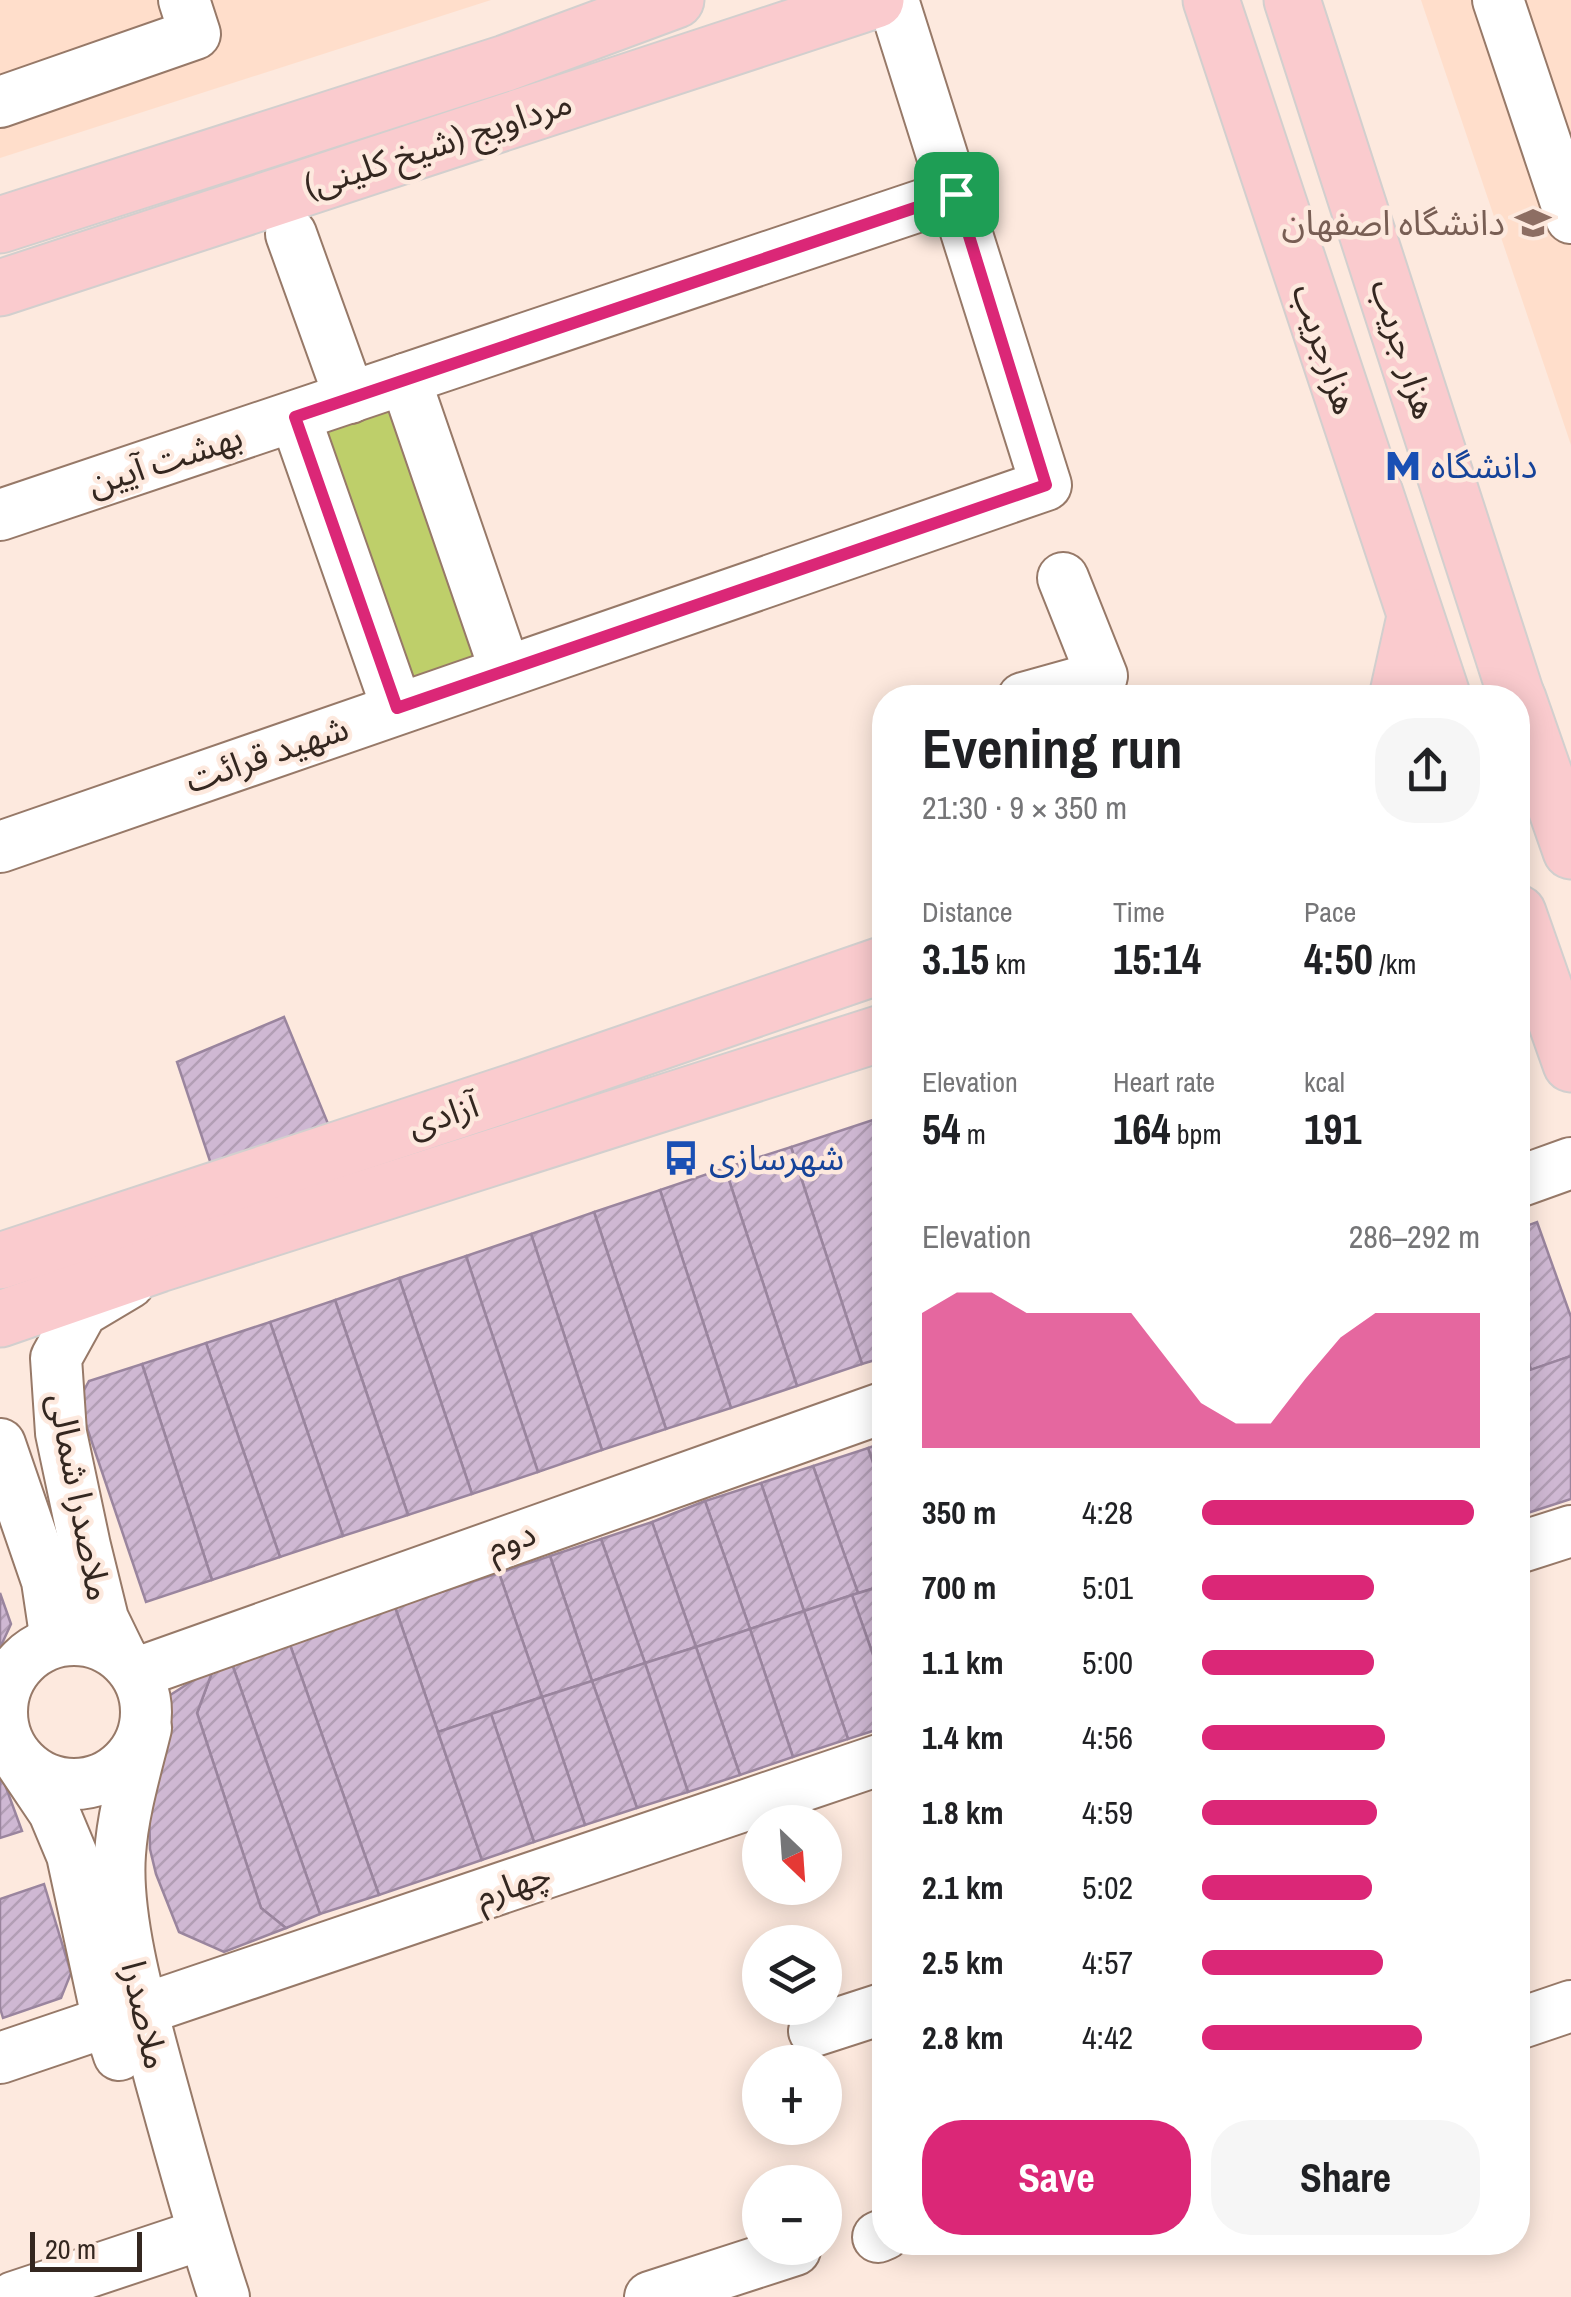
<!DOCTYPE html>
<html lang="en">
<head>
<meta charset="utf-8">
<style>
	:root { --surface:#fff; --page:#f6f6f6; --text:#202124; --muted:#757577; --accent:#db2777 }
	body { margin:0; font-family:"Archivo Narrow","Noto Sans Arabic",sans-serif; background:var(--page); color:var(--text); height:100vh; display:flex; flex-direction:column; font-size:38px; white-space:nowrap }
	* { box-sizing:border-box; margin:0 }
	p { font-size:32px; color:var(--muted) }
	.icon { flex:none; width:55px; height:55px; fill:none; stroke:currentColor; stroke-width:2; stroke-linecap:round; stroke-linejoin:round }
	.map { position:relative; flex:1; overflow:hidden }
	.side { position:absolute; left:872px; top:685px; width:658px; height:1570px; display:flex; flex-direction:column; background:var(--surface); border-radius:40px; box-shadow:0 5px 25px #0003 }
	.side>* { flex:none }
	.needle { width:65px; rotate:155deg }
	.fabs { position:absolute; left:742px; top:1805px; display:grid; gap:20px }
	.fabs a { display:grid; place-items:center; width:100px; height:100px; border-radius:50%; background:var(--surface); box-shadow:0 5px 25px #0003; font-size:50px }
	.scale { position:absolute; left:30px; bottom:25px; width:112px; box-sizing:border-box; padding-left:10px; border:5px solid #342720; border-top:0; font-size:28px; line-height:35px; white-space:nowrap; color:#342720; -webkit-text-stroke:8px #fde9de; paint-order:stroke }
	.pin { position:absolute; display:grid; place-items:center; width:85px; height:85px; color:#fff; margin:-42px; border-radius:20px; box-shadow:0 5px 15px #0006 }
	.round { display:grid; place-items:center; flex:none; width:105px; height:105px; border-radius:40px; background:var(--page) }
	.head { display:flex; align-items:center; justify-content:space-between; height:170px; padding:0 50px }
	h1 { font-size:55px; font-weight:700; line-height:75px }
	.stats { display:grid; grid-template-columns:repeat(3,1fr); gap:15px; height:170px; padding:10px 50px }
	.stats div { display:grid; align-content:center }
	.stats b { font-size:42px; font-weight:700 }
	.stats small { font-size:28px; font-weight:400 }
	.stats p { font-size:28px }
	.chart { height:280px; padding:20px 50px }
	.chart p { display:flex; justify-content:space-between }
	.chart svg { width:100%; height:180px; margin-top:10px; fill:var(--accent); opacity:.7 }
	.action { display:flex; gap:20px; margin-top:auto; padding:20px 50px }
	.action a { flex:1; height:115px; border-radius:40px; background:var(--accent); color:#fff; font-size:40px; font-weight:700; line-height:115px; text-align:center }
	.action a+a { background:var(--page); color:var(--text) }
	ul { padding:0 50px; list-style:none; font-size:32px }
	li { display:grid; grid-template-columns:160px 120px 1fr; align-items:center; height:75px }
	li i { height:25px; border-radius:12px; background:var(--accent) }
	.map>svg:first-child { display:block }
	.built { fill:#ffdecb }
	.park { fill:#becf6a }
	.building { fill:url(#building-hatch); stroke:#9a859e; stroke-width:2.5 }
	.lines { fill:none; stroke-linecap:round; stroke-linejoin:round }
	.minor-casing { stroke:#977968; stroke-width:54 }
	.major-casing { stroke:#d2cfce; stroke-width:59 }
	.minor { stroke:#fff; stroke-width:50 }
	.major { stroke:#facbce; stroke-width:55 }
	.route-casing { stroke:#fff; stroke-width:20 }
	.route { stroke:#db2777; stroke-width:12 }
	.labels { text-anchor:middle; stroke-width:9; stroke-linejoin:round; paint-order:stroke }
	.street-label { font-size:35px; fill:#342720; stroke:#fde9de }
	.education-label { font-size:35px; fill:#785e54; stroke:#fde9de; text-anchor:end }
	.transit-label { font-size:35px; fill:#164399; stroke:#fde9de; text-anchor:start }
</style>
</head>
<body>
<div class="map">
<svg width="1571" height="2297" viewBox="0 0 1571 2297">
	<defs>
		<pattern id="building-hatch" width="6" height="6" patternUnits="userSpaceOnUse" patternTransform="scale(2.5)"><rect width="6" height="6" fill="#cfb8d3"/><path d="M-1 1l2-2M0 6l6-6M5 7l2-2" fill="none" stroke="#b29eb5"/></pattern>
	</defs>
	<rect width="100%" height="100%" fill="#fde9de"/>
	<g class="built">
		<polygon points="0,0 491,0 0,158"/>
		<polygon points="1421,0 1571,0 1571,445"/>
	</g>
	<polygon class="park" points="405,379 505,670 397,708 295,417"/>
	<g class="building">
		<polygon points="284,1017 331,1131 216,1179 177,1062"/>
		<polygon points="885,1116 885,1357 862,1364 791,1147"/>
		<polygon points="791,1147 862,1364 797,1386 725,1168"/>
		<polygon points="725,1168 797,1386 731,1408 660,1190"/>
		<polygon points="660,1190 731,1408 666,1429 594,1212"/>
		<polygon points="594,1212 666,1429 602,1450 531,1234"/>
		<polygon points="1537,1222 1571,1317 1571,1356 1531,1370 1518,1331 1518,1229"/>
		<polygon points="531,1234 602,1450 538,1472 466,1256"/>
		<polygon points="466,1256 538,1472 472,1494 399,1278"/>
		<polygon points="399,1278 472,1494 408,1515 335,1300"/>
		<polygon points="335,1300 408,1515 343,1536 270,1322"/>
		<polygon points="270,1322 343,1536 280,1557 206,1343"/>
		<polygon points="1518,1331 1531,1370 1518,1374"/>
		<polygon points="206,1343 280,1557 212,1580 142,1364"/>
		<polygon points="1571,1356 1571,1499 1518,1516 1518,1374"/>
		<polygon points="142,1364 212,1580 146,1602 78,1401 89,1381"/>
		<polygon points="885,1442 885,1498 868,1448"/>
		<polygon points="868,1448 885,1498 885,1585 858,1593 813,1466"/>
		<polygon points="813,1466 858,1593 804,1611 761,1483"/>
		<polygon points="761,1483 804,1611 750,1629 705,1501"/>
		<polygon points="705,1501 750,1629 696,1647 652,1522"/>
		<polygon points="652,1522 696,1647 645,1663 601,1539"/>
		<polygon points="601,1539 645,1663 592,1681 550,1556"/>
		<polygon points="550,1556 592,1681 542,1697 499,1573"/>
		<polygon points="499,1573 542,1697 438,1732 395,1607"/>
		<polygon points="885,1585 885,1689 852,1595"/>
		<polygon points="0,1593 11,1624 0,1648"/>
		<polygon points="852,1595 885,1689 885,1727 848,1739 804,1611"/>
		<polygon points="395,1607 482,1860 379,1895 289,1642"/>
		<polygon points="804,1611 848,1739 793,1757 750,1629"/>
		<polygon points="750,1629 793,1757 740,1775 696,1647"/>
		<polygon points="289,1642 379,1895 320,1914 231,1661"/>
		<polygon points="696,1647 740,1775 688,1792 645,1663"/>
		<polygon points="231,1661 320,1914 286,1928 261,1908 197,1713 214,1667"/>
		<polygon points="645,1663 688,1792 637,1808 592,1681"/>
		<polygon points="214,1667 197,1713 261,1908 286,1928 224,1952 179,1932 156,1874 150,1849 149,1802 160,1735 172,1727 164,1699"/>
		<polygon points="592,1681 637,1808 585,1825 542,1697"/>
		<polygon points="542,1697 585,1825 534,1842 491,1714"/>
		<polygon points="491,1714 534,1842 482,1860 438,1732"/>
		<polygon points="0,1771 22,1831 0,1838"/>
		<polygon points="44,1884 71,1973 61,1998 3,2018 0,2008 0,1899"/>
	</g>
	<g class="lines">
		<defs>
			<g id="minor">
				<polyline points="1498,0 1571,218"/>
				<polyline points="0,102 195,34 184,0"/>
				<polyline points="291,234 350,398"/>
				<polyline points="405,379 505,670"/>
				<polyline points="295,417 397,708"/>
				<polyline points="0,515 955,194"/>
				<polyline points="1023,698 1102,676 1063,578"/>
				<polyline points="0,847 1046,485 893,0"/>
				<polyline points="1518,1182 1571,1163"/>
				<polyline points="0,1444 47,1581 56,1641"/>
				<polyline points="1518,1548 1571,1531"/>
				<circle cx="74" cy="1712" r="72"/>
				<polyline points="121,1656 103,1619 85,1546 61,1433 56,1358 82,1311 129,1283"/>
				<polyline points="137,1673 885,1407"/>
				<path d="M 146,1728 C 136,1769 123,1811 120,1854 C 115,1920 143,2014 160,2078 C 180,2151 200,2225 224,2297"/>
				<polyline points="19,1760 54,1812 72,1855 108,2022 119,2055"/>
				<polyline points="1518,2024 1571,2006"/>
				<polyline points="814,2031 885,2008"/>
				<polyline points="0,2058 885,1758"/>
				<polyline points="878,2237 885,2234"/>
				<polyline points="14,2297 203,2234"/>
				<polyline points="650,2297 795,2250"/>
			</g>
			<g id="major">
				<polyline points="1211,0 1443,698"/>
				<polyline points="1292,0 1517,698"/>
				<polyline points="0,225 506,63 676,0"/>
				<polyline points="0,288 876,0"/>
				<polyline points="1397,698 1415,617"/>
				<polyline points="1518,699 1571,851"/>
				<polyline points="1518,913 1571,1064"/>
				<polyline points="0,1261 525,1088 885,964"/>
				<polyline points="0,1319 159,1264 885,1032"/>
			</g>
		</defs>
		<use href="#minor" class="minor-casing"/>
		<use href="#major" class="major-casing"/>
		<use href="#minor" class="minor"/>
		<use href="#major" class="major"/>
	</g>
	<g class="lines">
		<defs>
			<polygon id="route" points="956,194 1046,485 397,708 295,417"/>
		</defs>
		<use href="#route" class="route-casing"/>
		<use href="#route" class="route"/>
	</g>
	<defs>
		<symbol id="university-bare" viewBox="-9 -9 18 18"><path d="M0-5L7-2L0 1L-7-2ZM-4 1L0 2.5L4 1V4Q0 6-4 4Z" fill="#8d6e63" stroke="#fde9de" stroke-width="2.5" paint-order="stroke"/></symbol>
		<symbol id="metro-bare" viewBox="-9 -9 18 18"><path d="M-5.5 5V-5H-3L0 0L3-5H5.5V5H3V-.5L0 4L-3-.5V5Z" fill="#1a4fb4" stroke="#fde9de" stroke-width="2.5" paint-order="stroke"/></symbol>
		<symbol id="bus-bare" viewBox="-9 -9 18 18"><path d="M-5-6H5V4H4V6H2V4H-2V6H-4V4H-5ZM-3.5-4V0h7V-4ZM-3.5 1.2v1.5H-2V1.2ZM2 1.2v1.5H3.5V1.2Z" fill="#1a4fb4" stroke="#fde9de" stroke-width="2.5" paint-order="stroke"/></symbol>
	</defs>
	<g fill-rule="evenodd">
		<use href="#university-bare" x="1508" y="198" width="50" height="50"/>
		<use href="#metro-bare" x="1378" y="441" width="50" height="50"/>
		<use href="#bus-bare" x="656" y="1133" width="50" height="50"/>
	</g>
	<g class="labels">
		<g class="street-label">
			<text transform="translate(438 144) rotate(-18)" y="12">مرداویج (شیخ کلینی)</text>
			<text transform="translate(1325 349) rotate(71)" y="12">هزارجریب</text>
			<text transform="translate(1404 349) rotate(72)" y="12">هزار جریب</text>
			<text transform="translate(165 460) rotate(-18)" y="12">بهشت آیین</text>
			<text transform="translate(267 754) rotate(-19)" y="12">شهید قرائت</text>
			<text transform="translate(443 1115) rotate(-18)" y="12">آزادی</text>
			<text transform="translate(80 1497) rotate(79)" y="12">ملاصدرا شمالی</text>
			<text transform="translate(511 1540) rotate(-20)" y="12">دوم</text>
			<text transform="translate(513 1885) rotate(-19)" y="12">چهارم</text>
			<text transform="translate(145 2015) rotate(77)" y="12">ملاصدرا</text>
		</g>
		<g class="education-label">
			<text x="1505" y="235">دانشگاه اصفهان</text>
		</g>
		<g class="transit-label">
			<text x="1431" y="478">دانشگاه</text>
			<text x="709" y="1170">شهرسازی</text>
		</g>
	</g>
</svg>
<div class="fabs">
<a><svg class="needle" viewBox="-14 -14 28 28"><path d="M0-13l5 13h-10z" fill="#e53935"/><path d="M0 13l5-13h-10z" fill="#757577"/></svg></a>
<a><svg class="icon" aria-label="layers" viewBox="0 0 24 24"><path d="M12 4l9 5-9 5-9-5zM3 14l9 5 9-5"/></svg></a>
<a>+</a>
<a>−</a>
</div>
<div class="scale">20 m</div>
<div class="pin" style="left:956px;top:194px;background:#1e9e55"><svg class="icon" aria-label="arrive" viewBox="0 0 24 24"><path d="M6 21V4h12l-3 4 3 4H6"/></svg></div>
<section class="side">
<div class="head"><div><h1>Evening run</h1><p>21:30 · 9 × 350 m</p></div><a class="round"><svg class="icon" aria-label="share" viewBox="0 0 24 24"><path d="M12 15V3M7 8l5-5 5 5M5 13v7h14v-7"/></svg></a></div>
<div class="stats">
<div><p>Distance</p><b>3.15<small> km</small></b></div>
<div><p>Time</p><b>15:14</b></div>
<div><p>Pace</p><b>4:50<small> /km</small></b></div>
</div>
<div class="stats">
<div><p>Elevation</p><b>54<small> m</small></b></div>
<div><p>Heart rate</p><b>164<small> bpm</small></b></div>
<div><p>kcal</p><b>191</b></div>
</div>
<div class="chart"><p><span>Elevation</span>286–292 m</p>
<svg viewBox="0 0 160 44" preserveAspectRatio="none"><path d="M0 44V11L10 6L20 6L30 11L40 11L50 11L60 11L70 22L80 33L90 38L100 38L110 27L120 17L130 11L140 11L150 11L160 11V44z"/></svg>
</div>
<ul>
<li><b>350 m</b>4:28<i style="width:98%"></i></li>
<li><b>700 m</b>5:01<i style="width:62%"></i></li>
<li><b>1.1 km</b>5:00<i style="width:62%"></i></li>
<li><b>1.4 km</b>4:56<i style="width:66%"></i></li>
<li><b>1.8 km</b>4:59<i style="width:63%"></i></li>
<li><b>2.1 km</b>5:02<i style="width:61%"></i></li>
<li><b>2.5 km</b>4:57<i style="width:65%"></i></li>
<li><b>2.8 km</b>4:42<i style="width:79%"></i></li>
</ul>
<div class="action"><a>Save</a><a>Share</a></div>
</section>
</div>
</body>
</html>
